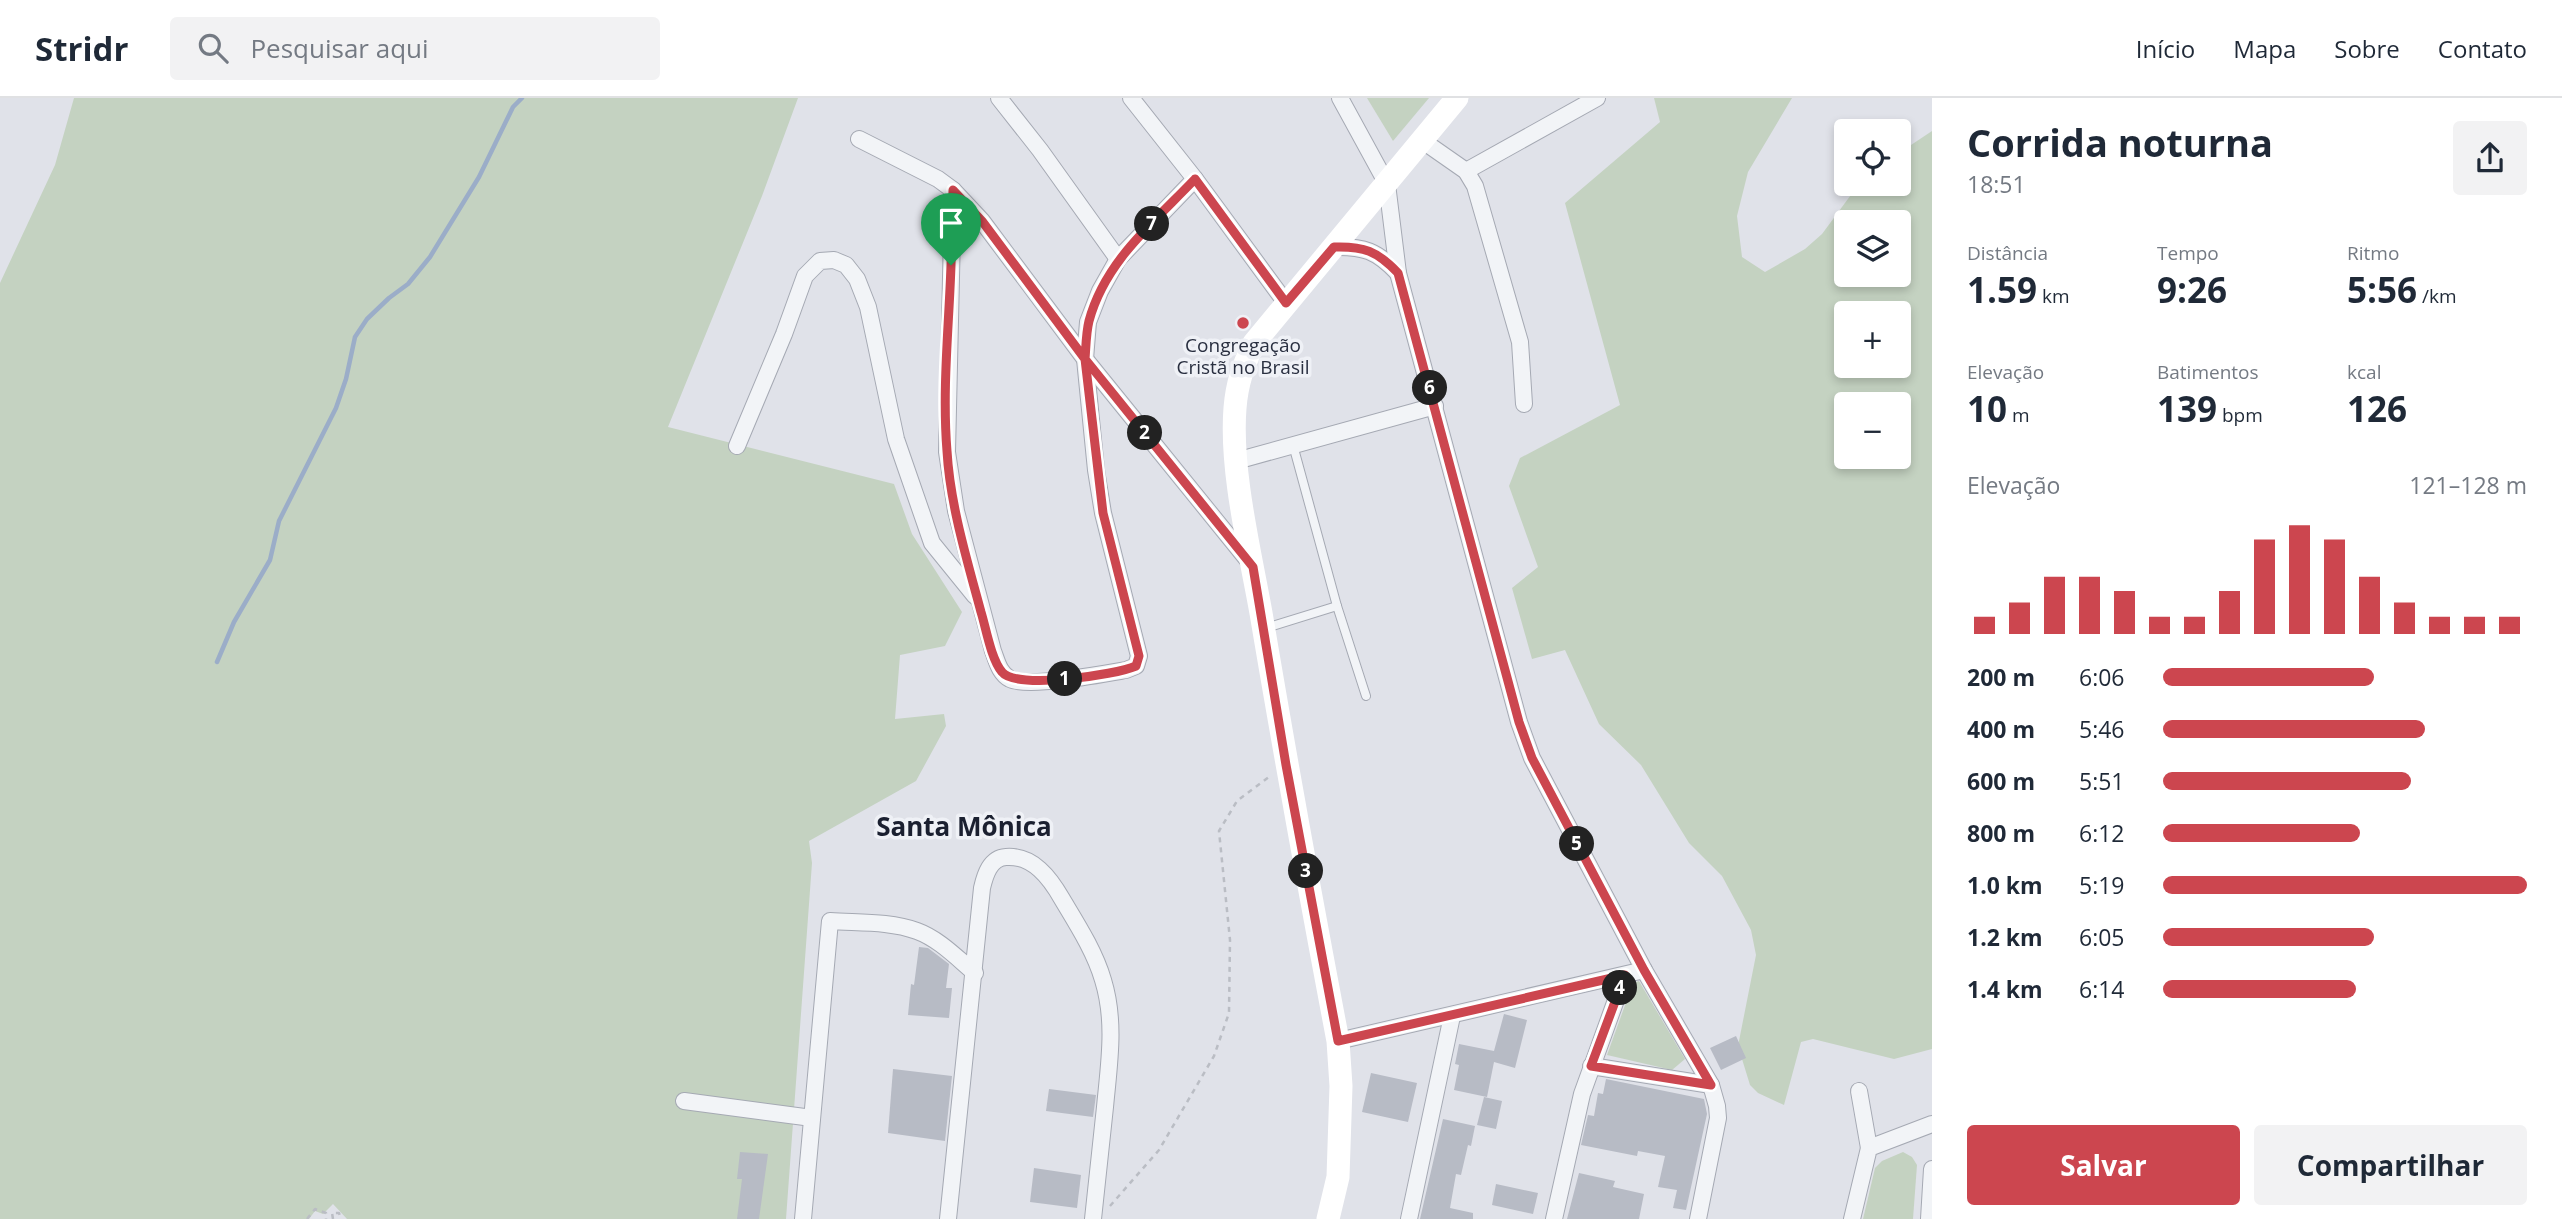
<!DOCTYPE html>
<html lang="pt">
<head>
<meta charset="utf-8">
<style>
	:root { --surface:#fff; --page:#f2f2f3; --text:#1f2937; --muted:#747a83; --line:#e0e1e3; --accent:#cc464f }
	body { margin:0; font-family:"Open Sans",sans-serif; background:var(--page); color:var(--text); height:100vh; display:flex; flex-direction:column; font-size:26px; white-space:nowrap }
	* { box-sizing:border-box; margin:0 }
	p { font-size:23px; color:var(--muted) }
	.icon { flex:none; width:38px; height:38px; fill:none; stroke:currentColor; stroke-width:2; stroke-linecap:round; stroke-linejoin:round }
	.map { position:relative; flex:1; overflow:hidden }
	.side { display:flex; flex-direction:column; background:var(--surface); width:630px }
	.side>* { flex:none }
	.tools { position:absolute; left:1834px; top:21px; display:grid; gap:14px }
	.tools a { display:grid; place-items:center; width:77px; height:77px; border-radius:7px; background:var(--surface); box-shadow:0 4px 10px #0003; font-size:35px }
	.pin { position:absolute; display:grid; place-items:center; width:60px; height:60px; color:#fff; margin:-72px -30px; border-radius:50% 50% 50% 0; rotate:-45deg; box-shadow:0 0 7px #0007 }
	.pin .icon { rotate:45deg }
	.km { position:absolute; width:35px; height:35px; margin:-18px; border-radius:50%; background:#222; color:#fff; font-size:19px; line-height:35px; text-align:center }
	.round { display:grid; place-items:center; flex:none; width:74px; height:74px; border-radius:7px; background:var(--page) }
	.headline { display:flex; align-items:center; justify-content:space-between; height:119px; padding:0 35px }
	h1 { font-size:38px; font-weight:700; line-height:52px }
	.stats { display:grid; grid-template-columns:repeat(3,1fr); gap:10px; height:119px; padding:7px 35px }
	.stats div { display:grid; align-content:center }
	.stats b { font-size:35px; font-weight:700 }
	.stats small { font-size:19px; font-weight:400 }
	.stats p { font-size:19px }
	.chart { height:196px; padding:14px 35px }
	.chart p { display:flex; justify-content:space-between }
	.chart svg { width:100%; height:126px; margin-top:7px; stroke:var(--accent); stroke-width:6 }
	.button { display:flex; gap:14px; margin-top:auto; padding:14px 35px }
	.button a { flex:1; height:80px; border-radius:7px; background:var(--accent); color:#fff; font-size:28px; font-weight:700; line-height:80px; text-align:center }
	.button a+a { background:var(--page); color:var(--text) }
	ul { padding:0 35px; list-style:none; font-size:23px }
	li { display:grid; grid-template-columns:112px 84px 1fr; align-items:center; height:52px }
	li i { height:18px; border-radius:9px; background:var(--accent) }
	header { display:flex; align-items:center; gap:42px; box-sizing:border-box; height:98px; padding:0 35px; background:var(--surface); border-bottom:2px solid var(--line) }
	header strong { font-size:33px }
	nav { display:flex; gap:38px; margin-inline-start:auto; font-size:24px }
	.search { width:490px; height:63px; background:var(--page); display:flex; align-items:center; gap:18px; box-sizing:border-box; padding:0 24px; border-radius:7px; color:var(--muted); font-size:26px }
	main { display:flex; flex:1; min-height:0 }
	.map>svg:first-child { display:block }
	.green { fill:#c4d2c1; fill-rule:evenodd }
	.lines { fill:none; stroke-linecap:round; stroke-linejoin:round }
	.stream { stroke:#9badc8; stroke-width:4.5 }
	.building { fill:#b7bbc5 }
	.service-casing { stroke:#a5a9b3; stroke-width:10 }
	.minor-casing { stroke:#a5a9b3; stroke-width:18 }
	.path { stroke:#babdc4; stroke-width:2.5; stroke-dasharray:5 5; stroke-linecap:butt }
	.service { stroke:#f2f4f7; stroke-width:8 }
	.minor { stroke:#f2f4f7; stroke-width:16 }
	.secondary { stroke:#fff; stroke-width:23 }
	.route-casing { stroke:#fff; stroke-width:14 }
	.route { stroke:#cc464f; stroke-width:9 }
	.poi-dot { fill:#cc464f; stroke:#eff1f6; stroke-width:2.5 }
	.labels { text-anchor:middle; stroke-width:7; stroke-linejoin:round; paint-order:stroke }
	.poi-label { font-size:19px; fill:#292f40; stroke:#eff1f6 }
	.district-label { font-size:26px; font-weight:bold; fill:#1b2030; stroke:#eff1f6 }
</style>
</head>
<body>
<header>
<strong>Stridr</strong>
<div class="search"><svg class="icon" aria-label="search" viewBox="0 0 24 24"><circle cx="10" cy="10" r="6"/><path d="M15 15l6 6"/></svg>Pesquisar aqui</div>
<nav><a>Início</a><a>Mapa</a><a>Sobre</a><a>Contato</a></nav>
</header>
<main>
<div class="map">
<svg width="1932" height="1121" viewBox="0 0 1932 1121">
	<rect width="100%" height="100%" fill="#e0e2e9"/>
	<g class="green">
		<polygon points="74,0 798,0 762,98 668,329 894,386 912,436 962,514 945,548 900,557 895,621 944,616 946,628 916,683 809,743 812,765 786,1121 347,1121 333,1106 323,1116 315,1113 309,1121 0,1121 0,185 55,67"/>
		<polygon points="1367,0 1429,0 1393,43"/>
		<path d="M 1654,0 L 1792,0 L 1748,74 L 1737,118 L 1742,159 L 1765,174 L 1805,151 L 1822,136 L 1859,86 L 1899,86 L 1899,55 L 1932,33 L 1932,951 L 1894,961 L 1813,941 L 1801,944 L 1784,1007 L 1758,995 L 1750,987 L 1738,948 L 1756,857 L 1751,832 L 1722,778 L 1689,745 L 1641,667 L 1599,626 L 1565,552 L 1532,561 L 1512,490 L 1538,469 L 1509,388 L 1520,360 L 1620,307 L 1565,105 L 1660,24 ZM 1846,124 L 1899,124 L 1899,177 L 1846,177 ZM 1846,215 L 1899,215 L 1899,268 L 1846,268 ZM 1846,306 L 1899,306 L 1899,359 L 1846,359 Z"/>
		<polygon points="1639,883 1685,961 1672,972 1607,957 1633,885"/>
		<polygon points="1903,1054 1912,1059 1917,1067 1913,1121 1863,1121 1875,1070 1882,1063"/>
	</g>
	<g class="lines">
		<polyline class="stream" points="217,564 234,524 270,462 279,423 336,310 346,281 355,239 367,221 389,200 408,186 430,159 479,79 513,9 522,0"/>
	</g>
	<g class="building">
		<polygon points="919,849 928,850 949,866 946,890 952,890 949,920 908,917 911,886 914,887"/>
		<polygon points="1504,916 1527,922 1515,970 1494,964 1487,999 1454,992 1459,967 1455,966 1459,946 1494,953"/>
		<polygon points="1736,938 1746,960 1721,972 1710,950"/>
		<polygon points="893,971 952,978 945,1043 888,1035"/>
		<polygon points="1371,975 1417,985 1408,1024 1362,1014"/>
		<polygon points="1606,981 1704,1001 1707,1016 1686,1112 1673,1110 1677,1092 1658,1089 1665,1058 1638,1053 1637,1058 1581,1047 1588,1017 1594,1018 1598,995 1603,996"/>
		<polygon points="1049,991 1096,997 1093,1019 1046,1013"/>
		<polygon points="1484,999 1502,1003 1496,1031 1477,1027"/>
		<polygon points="1443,1021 1475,1028 1471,1048 1468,1047 1461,1077 1456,1076 1450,1110 1473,1115 1473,1121 1420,1121"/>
		<polygon points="740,1054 768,1056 759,1121 737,1121 742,1081 737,1081"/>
		<polygon points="1034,1070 1081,1077 1077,1110 1030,1104"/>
		<polygon points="1579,1075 1615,1083 1613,1089 1644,1096 1639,1121 1567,1121"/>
		<polygon points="1496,1086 1538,1095 1533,1116 1492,1107"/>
	</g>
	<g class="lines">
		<defs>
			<g id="service">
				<polyline points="1293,347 1337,508 1366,598"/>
				<polyline points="1266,530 1337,508"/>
			</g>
			<g id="minor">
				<polyline points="999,0 1040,52 1118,161"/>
				<polyline points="1131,0 1195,81 1286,205"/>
				<polyline points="1340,0 1387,86 1398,175 1519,624 1532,660 1644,872 1711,987 1717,1008 1718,1020 1698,1121"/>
				<polyline points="859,41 938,81 953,92 982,123 1085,261 1251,466"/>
				<polyline points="1423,43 1466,73 1475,88 1520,244 1524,306"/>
				<polyline points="1466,73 1597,0"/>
				<path d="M 953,92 L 947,354 L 956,413 L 993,553 C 997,563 999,575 1010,581 C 1028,590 1103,576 1126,572 L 1136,568 L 1139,558 L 1103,415 L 1096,372 L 1085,261 L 1088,224 L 1100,193 L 1118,161 L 1195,81"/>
				<path d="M 1333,149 C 1364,148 1377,153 1398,175"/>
				<polyline points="737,348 784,236 805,178 820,163 834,162 846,167 857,181 868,209 896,341 932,445 975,498"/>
				<polyline points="1236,363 1435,308"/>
				<polyline points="1338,943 1644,872"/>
				<polyline points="1591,968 1711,987"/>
				<polyline points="1859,993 1869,1050"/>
				<polyline points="684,1003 812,1020"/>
				<path d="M 803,1121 L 830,823 C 858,825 890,823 917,833 C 939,841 957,860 975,875"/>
				<path d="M 948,1121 L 982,790 C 985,777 990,760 1006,759 C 1033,757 1050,780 1062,801 C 1077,826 1095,854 1103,882 C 1116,924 1109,966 1105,1009 C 1101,1047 1097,1084 1093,1121"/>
				<polyline points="1409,1121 1452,918"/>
				<polyline points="1554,1121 1582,996 1625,877"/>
				<polyline points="1852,1121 1869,1050 1932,1026"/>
				<polyline points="1929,1121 1932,1071"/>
			</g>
		</defs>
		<use href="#service" class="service-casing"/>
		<use href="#minor" class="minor-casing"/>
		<g class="path">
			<polyline points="1110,1108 1159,1052 1214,958 1229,915 1230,842 1219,733 1237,703 1269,679"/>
			<polyline points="307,1121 315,1111 326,1115 326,1121"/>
			<polyline points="333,1121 332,1115 339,1115 341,1121"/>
		</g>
		<use href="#service" class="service"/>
		<use href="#minor" class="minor"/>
		<path class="secondary" d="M 1328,1121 L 1338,1079 L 1341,988 L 1338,943 C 1311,801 1285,658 1261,515 C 1250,453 1230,372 1235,310 C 1237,285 1243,268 1254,245 L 1457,0"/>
	</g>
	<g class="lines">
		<defs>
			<path id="route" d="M 951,167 C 949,228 942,291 947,353 C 950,406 967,462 981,514 C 986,530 991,561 1002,574 C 1016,592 1115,577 1136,568 L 1139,558 L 1103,415 L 1085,261 L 1253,469 L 1286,667 L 1338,943 L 1625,877 L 1591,968 L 1711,987 L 1644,872 L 1532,660 L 1519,624 L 1398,175 C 1377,153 1364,148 1334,149 L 1286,205 L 1195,81 C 1154,124 1105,163 1089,223 C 1086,235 1086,249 1085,261 L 982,123 L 953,92 L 951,167"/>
		</defs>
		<use href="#route" class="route-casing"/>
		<use href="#route" class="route"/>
	</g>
	<circle class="poi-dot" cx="1243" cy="225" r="7"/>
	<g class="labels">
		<g class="poi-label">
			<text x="1243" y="254">Congregação<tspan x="1243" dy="22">Cristã no Brasil</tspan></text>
		</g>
		<g class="district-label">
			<text x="964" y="738">Santa Mônica</text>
		</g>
	</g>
</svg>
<div class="tools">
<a><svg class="icon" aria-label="locate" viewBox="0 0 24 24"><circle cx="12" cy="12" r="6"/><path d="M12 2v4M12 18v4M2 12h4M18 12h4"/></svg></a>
<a><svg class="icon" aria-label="layers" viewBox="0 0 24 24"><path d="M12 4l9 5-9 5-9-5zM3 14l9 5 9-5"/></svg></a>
<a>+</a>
<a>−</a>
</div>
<div class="pin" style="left:951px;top:167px;background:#1e9e55"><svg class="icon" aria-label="arrive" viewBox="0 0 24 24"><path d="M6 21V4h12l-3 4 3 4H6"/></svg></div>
<b class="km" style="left:1065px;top:581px">1</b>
<b class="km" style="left:1145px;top:335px">2</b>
<b class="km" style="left:1306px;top:773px">3</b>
<b class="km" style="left:1620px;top:890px">4</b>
<b class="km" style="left:1577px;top:746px">5</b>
<b class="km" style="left:1430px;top:290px">6</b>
<b class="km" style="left:1152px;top:126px">7</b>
</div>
<section class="side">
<div class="headline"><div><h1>Corrida noturna</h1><p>18:51</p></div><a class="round"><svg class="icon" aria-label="share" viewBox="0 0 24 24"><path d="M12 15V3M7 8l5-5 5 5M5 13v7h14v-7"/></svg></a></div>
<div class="stats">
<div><p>Distância</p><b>1.59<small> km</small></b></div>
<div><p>Tempo</p><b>9:26</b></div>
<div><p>Ritmo</p><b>5:56<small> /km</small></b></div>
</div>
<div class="stats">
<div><p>Elevação</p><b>10<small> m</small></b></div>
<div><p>Batimentos</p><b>139<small> bpm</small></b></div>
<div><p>kcal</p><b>126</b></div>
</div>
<div class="chart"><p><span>Elevação</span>121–128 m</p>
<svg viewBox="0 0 160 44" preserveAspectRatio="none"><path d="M5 44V38M15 44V33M25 44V24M35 44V24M45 44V29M55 44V38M65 44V38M75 44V29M85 44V11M95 44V6M105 44V11M115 44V24M125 44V33M135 44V38M145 44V38M155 44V38"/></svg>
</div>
<ul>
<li><b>200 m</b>6:06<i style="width:58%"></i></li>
<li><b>400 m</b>5:46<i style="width:72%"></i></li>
<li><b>600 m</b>5:51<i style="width:68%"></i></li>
<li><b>800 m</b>6:12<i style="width:54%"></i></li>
<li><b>1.0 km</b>5:19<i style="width:100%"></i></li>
<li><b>1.2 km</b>6:05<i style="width:58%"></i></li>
<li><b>1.4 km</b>6:14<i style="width:53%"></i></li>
</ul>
<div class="button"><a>Salvar</a><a>Compartilhar</a></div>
</section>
</main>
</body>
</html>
